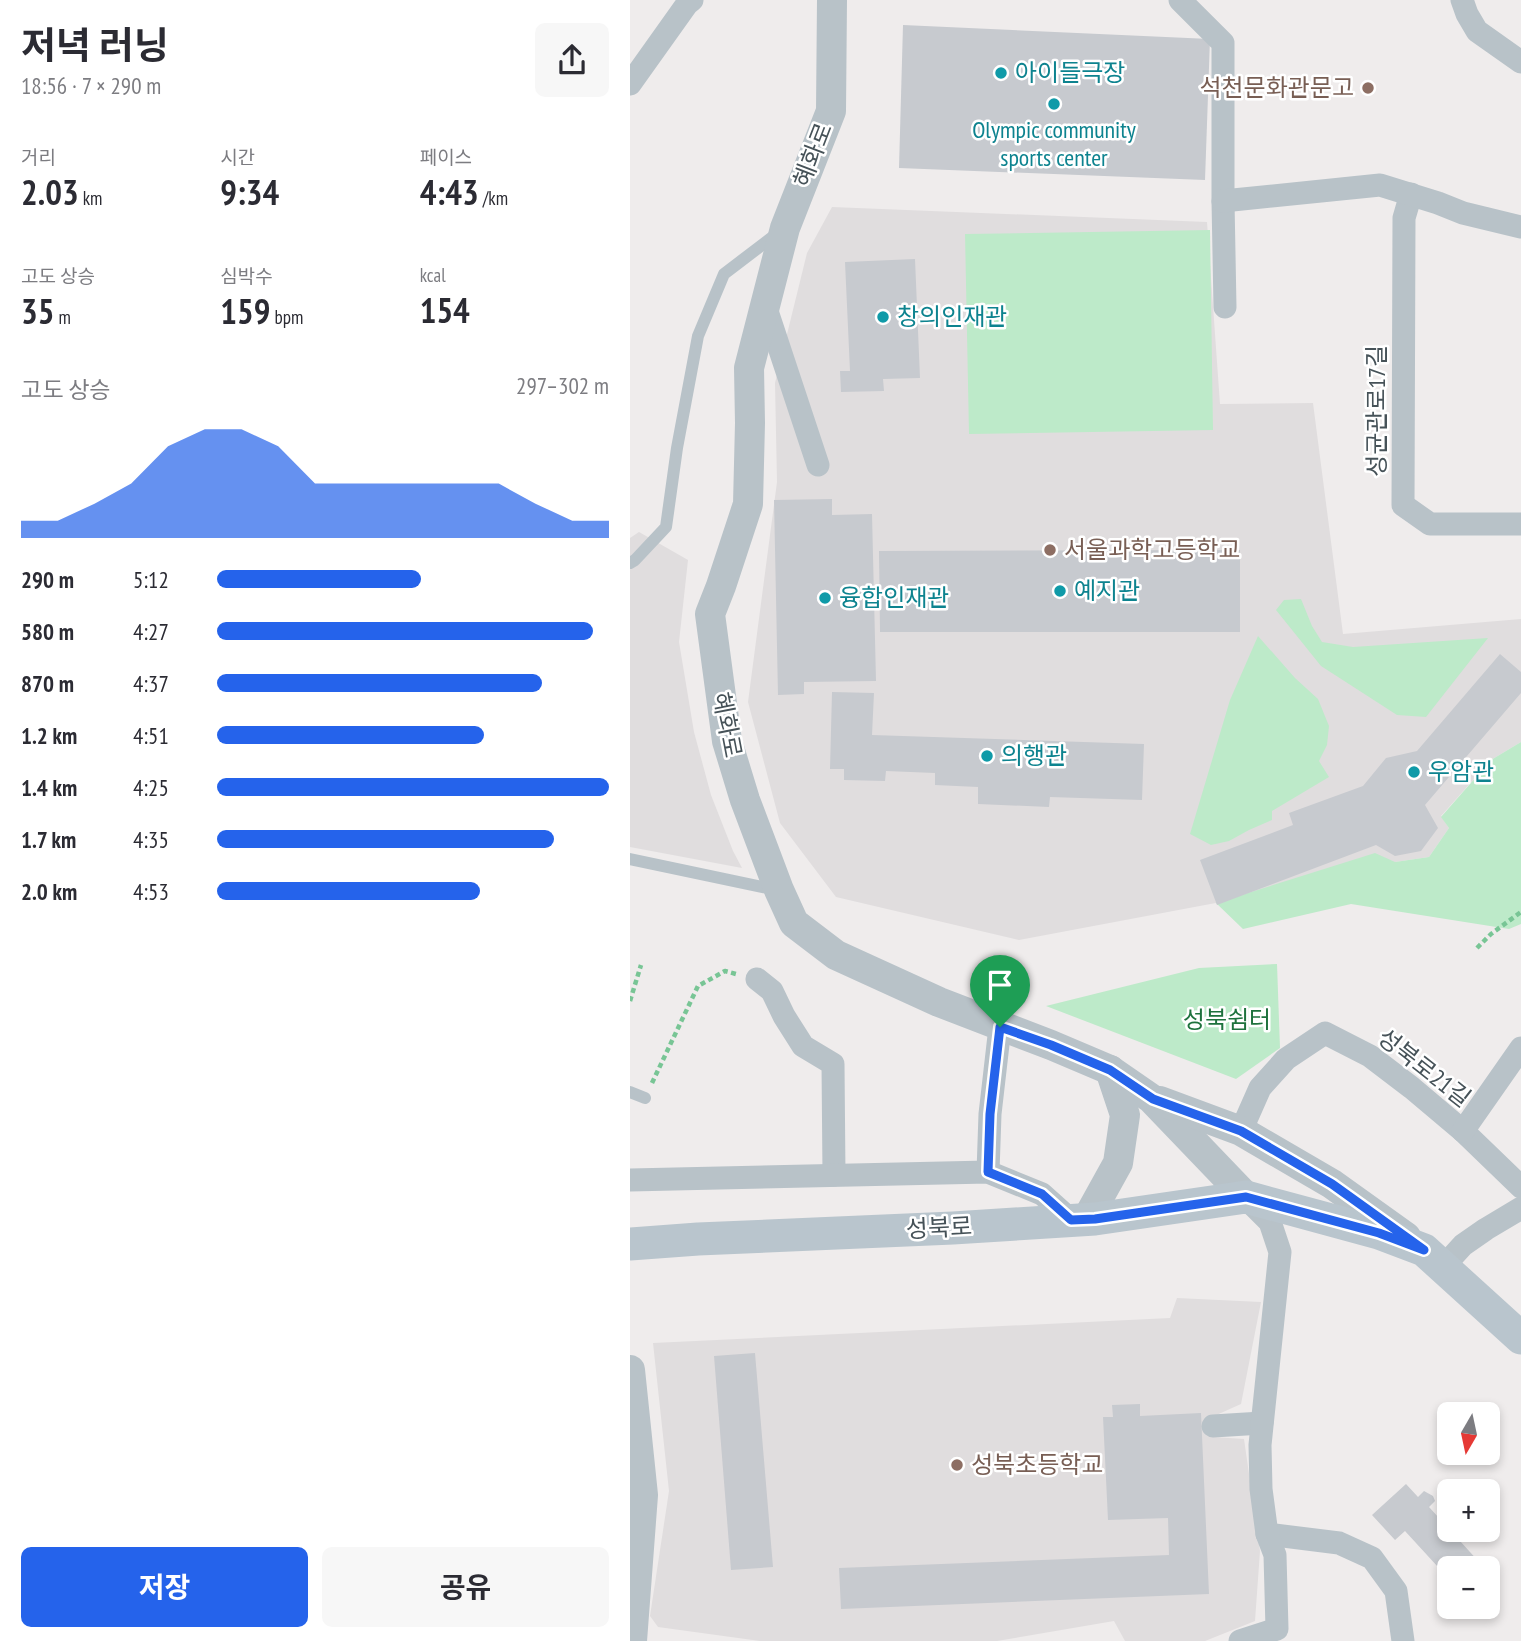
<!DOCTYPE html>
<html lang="ko">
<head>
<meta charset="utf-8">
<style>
	:root { --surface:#fff; --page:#f7f7f7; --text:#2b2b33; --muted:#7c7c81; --accent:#2563eb }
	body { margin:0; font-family:"PT Sans Narrow","Noto Sans KR",sans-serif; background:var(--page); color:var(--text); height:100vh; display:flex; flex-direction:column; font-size:26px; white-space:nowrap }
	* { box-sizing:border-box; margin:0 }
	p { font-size:23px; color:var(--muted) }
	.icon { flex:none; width:38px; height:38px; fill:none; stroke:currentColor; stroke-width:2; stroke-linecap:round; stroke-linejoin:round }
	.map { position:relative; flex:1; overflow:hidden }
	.side { display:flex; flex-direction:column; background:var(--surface); width:630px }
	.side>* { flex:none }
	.needle { width:46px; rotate:189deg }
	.fabs { position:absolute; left:807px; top:1402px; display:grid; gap:14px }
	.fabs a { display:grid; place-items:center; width:63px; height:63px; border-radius:10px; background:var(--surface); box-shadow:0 4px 10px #0003; font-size:35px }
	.pin { position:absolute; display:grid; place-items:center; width:60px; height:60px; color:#fff; margin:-72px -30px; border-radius:50% 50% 50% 0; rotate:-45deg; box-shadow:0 0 7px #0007 }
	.pin .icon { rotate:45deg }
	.round { display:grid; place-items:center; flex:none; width:74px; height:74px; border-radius:10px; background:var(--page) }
	.overview { display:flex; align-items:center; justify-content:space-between; height:119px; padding:0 21px }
	h1 { font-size:38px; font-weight:700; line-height:52px }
	.metrics { display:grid; grid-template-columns:repeat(3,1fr); gap:10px; height:119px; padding:7px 21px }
	.metrics div { display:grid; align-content:center }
	.metrics b { font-size:35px; font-weight:700 }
	.metrics small { font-size:19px; font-weight:400 }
	.metrics p { font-size:19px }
	.chart { height:196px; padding:14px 21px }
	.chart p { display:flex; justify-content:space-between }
	.chart svg { width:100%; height:126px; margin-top:7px; fill:var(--accent); opacity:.7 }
	.primary-button { display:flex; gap:14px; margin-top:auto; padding:14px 21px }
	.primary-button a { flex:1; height:80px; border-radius:10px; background:var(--accent); color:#fff; font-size:28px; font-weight:700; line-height:80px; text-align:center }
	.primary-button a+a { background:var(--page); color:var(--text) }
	ul { padding:0 21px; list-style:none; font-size:23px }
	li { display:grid; grid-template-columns:112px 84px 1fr; align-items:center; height:52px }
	li i { height:18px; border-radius:9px; background:var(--accent) }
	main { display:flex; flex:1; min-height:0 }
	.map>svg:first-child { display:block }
	.education { fill:#e0ddde }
	.green { fill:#bdeac9 }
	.building { fill:#c7cacf }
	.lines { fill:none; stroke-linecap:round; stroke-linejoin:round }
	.path { stroke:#78c595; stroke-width:4.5; stroke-dasharray:5 3.5; stroke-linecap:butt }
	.service { stroke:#b8c2c8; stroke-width:12 }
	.minor { stroke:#b8c2c8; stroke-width:23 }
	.tertiary { stroke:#b8c2c8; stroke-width:30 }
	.secondary { stroke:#b9c5cd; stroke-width:33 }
	.route-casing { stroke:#fff; stroke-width:14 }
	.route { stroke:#2563eb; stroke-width:9 }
	.culture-dot { fill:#0f9aa8; stroke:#fff; stroke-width:2.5 }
	.education-dot { fill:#8d6e63; stroke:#fff; stroke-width:2.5 }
	.labels { text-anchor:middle; stroke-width:5; stroke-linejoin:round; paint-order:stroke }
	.culture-label { font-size:24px; fill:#0d838f; stroke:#fff; text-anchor:start }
	.education-label { font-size:24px; fill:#785e54; stroke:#fff; text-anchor:start }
	.street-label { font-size:24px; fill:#465258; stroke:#fff }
	.park-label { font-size:24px; fill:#1e723d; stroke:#fff }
</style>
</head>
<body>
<main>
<section class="side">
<div class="overview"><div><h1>저녁 러닝</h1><p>18:56 · 7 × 290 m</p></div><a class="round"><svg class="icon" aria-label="share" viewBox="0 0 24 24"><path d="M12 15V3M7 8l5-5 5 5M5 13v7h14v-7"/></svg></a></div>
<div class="metrics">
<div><p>거리</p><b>2.03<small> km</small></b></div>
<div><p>시간</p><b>9:34</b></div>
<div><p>페이스</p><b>4:43<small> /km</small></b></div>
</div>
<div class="metrics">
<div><p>고도 상승</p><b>35<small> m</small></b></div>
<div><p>심박수</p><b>159<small> bpm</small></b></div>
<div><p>kcal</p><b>154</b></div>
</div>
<div class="chart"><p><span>고도 상승</span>297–302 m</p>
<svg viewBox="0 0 160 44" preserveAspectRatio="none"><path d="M0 44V38L10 38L20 32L30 25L40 12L50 6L60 6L70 12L80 25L90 25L100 25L110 25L120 25L130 25L140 32L150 38L160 38V44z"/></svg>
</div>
<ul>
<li><b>290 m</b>5:12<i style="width:52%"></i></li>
<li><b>580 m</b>4:27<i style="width:96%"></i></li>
<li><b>870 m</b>4:37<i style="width:83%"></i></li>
<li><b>1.2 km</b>4:51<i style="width:68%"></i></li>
<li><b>1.4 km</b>4:25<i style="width:100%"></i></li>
<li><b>1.7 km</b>4:35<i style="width:86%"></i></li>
<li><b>2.0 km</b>4:53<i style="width:67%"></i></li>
</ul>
<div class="primary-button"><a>저장</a><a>공유</a></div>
</section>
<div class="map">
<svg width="891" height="1641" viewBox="0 0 891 1641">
	<rect width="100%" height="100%" fill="#efecec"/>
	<g class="education">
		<polygon points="202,207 577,222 590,404 683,403 713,634 891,619 891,742 861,760 811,816 819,828 799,857 765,862 591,902 389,940 206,897 150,823 118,702 147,482 145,383 177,253"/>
		<polygon points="9,532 58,560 49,642 64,732 81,795 103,851 112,868 0,847 0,538"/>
		<polygon points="547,1298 631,1302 611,1404 582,1417 584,1437 614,1439 630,1551 625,1621 575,1641 495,1641 484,1621 367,1641 130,1641 28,1627 20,1616 39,1491 23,1343 540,1318"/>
	</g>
	<g class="green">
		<polygon points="580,230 583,430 339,434 335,234"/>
		<polygon points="671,599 682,626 692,642 723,647 858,638 796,717 767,715 691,666 646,610 654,600"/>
		<polygon points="628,636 665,678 688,699 699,726 697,745 689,761 699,777 642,811 642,820 619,830 599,841 581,845 560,834 600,700"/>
		<polygon points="891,742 891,924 879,929 721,904 613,929 586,903 745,853 765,862 799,857 819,828 811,817 861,760"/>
		<polygon points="647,964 650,1048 606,1079 416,1006 569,968"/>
	</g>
	<g class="building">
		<polygon points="273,25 580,39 575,180 269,168"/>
		<polygon points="285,259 290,378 253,379 254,391 211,392 210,371 220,371 215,262"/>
		<polygon points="202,499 202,515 242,514 246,681 174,682 174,694 148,695 144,500"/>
		<polygon points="610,550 610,632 250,632 249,551"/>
		<polygon points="870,654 891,672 891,693 795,805 808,828 791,851 765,856 746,845 587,905 570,860 663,825 659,813 733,786 756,758 787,751"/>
		<polygon points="202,692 244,693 242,735 514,744 512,800 420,797 419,807 348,804 348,787 305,785 305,773 256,771 255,781 214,780 214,769 200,769"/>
		<polygon points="125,1353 143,1567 101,1570 84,1356"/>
		<polygon points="510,1404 510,1416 571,1413 579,1594 211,1609 209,1568 539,1555 538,1518 478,1520 473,1417 483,1417 482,1405"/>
		<polygon points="776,1484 788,1497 794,1491 803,1496 805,1501 799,1507 850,1563 844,1568 819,1568 819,1579 775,1531 765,1540 742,1515"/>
	</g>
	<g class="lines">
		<g class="path">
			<polyline points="847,948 861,934 891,912"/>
			<polyline points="0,1001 11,965"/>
			<polyline points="22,1083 68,986 95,971 106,974"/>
		</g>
		<g class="service">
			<polyline points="0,563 5,560 36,527 47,448 68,336 94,274 149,232"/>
			<polyline points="0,859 147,890"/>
			<polyline points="0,1092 15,1098"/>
		</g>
		<g class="minor">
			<polyline points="550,0 593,43 593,201 595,307"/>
			<polyline points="832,0 837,14 847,31 891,62"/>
			<polyline points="0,84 57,4 62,0"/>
			<polyline points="781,194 774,218 773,505 800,524 891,524"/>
			<polyline points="593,201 750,185 808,203 833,213 891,227"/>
			<polyline points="135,305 188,465"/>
			<polyline points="127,979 142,991 154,1016 173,1046 203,1064 204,1175"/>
			<polyline points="611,1131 630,1088 656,1059 695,1033 740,1056 782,1088 833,1131 891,1187"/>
			<polyline points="833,1131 891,1048"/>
			<polyline points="358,1172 360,1114 370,1027"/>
			<polyline points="0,1180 358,1172 412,1194 441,1220"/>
			<polyline points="813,1267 833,1245 856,1229 891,1208"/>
			<polyline points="583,1426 632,1423"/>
			<polyline points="637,1534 709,1543 742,1558 766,1591 773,1641"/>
			<polyline points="610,1641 647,1629 645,1555 637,1534 631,1489 630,1445 650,1252 640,1222 617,1199"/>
		</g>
		<g class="tertiary">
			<polyline points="202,0 201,111 155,228 119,368 120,423 118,504 91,586 80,614 97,741 115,800 149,890 164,923 206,955 309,1002 421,1045 480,1070 522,1099 616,1197"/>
			<polyline points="530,1101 611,1131 702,1184 776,1237"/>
			<polyline points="457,1219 488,1163 495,1115 480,1070"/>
			<polyline points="0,1370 13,1495 2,1641"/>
		</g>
		<polyline class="secondary" points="0,1244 68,1239 323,1228 465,1219 616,1197 749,1233 794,1250 891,1338"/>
	</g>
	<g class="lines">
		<defs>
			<polygon id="route" points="370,1027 421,1045 480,1070 523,1099 611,1131 702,1184 794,1250 749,1233 616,1197 465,1219 441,1220 412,1194 358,1172 360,1114"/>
		</defs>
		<use href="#route" class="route-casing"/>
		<use href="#route" class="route"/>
	</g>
	<g class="culture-dot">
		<circle cx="371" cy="73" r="7"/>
		<circle cx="424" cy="104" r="7"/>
		<circle cx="253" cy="317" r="7"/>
		<circle cx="430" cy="591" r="7"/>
		<circle cx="195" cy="598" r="7"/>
		<circle cx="357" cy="756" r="7"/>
		<circle cx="784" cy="772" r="7"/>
	</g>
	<g class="education-dot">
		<circle cx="738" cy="88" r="7"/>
		<circle cx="420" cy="550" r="7"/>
		<circle cx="327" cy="1465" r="7"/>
	</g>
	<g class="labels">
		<g class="culture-label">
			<text x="385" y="81">아이들극장</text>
			<text x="424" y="138" text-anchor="middle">Olympic community<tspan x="424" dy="28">sports center</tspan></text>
			<text x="267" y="325">창의인재관</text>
			<text x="444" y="599">예지관</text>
			<text x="209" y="606">융합인재관</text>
			<text x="371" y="764">의행관</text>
			<text x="798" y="780">우암관</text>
		</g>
		<g class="education-label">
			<text x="724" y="96" text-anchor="end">석천문화관문고</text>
			<text x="434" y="558">서울과학고등학교</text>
			<text x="341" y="1473">성북초등학교</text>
		</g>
		<g class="street-label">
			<text transform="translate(183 155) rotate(-69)" y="8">혜화로</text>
			<text transform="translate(747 411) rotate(-90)" y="8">성균관로17길</text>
			<text transform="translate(97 725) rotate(79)" y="8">혜화로</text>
			<text transform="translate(794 1068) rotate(38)" y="8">성북로21길</text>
			<text transform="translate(309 1228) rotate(-3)" y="8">성북로</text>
		</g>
		<g class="park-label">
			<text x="597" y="1028">성북쉼터</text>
		</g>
	</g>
</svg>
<div class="fabs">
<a><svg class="needle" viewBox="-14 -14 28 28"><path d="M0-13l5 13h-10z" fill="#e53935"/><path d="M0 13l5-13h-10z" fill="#7c7c81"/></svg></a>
<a>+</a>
<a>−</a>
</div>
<div class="pin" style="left:370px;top:1027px;background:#1e9e55"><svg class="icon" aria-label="arrive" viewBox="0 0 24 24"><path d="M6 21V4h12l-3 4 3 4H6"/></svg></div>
</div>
</main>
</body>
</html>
